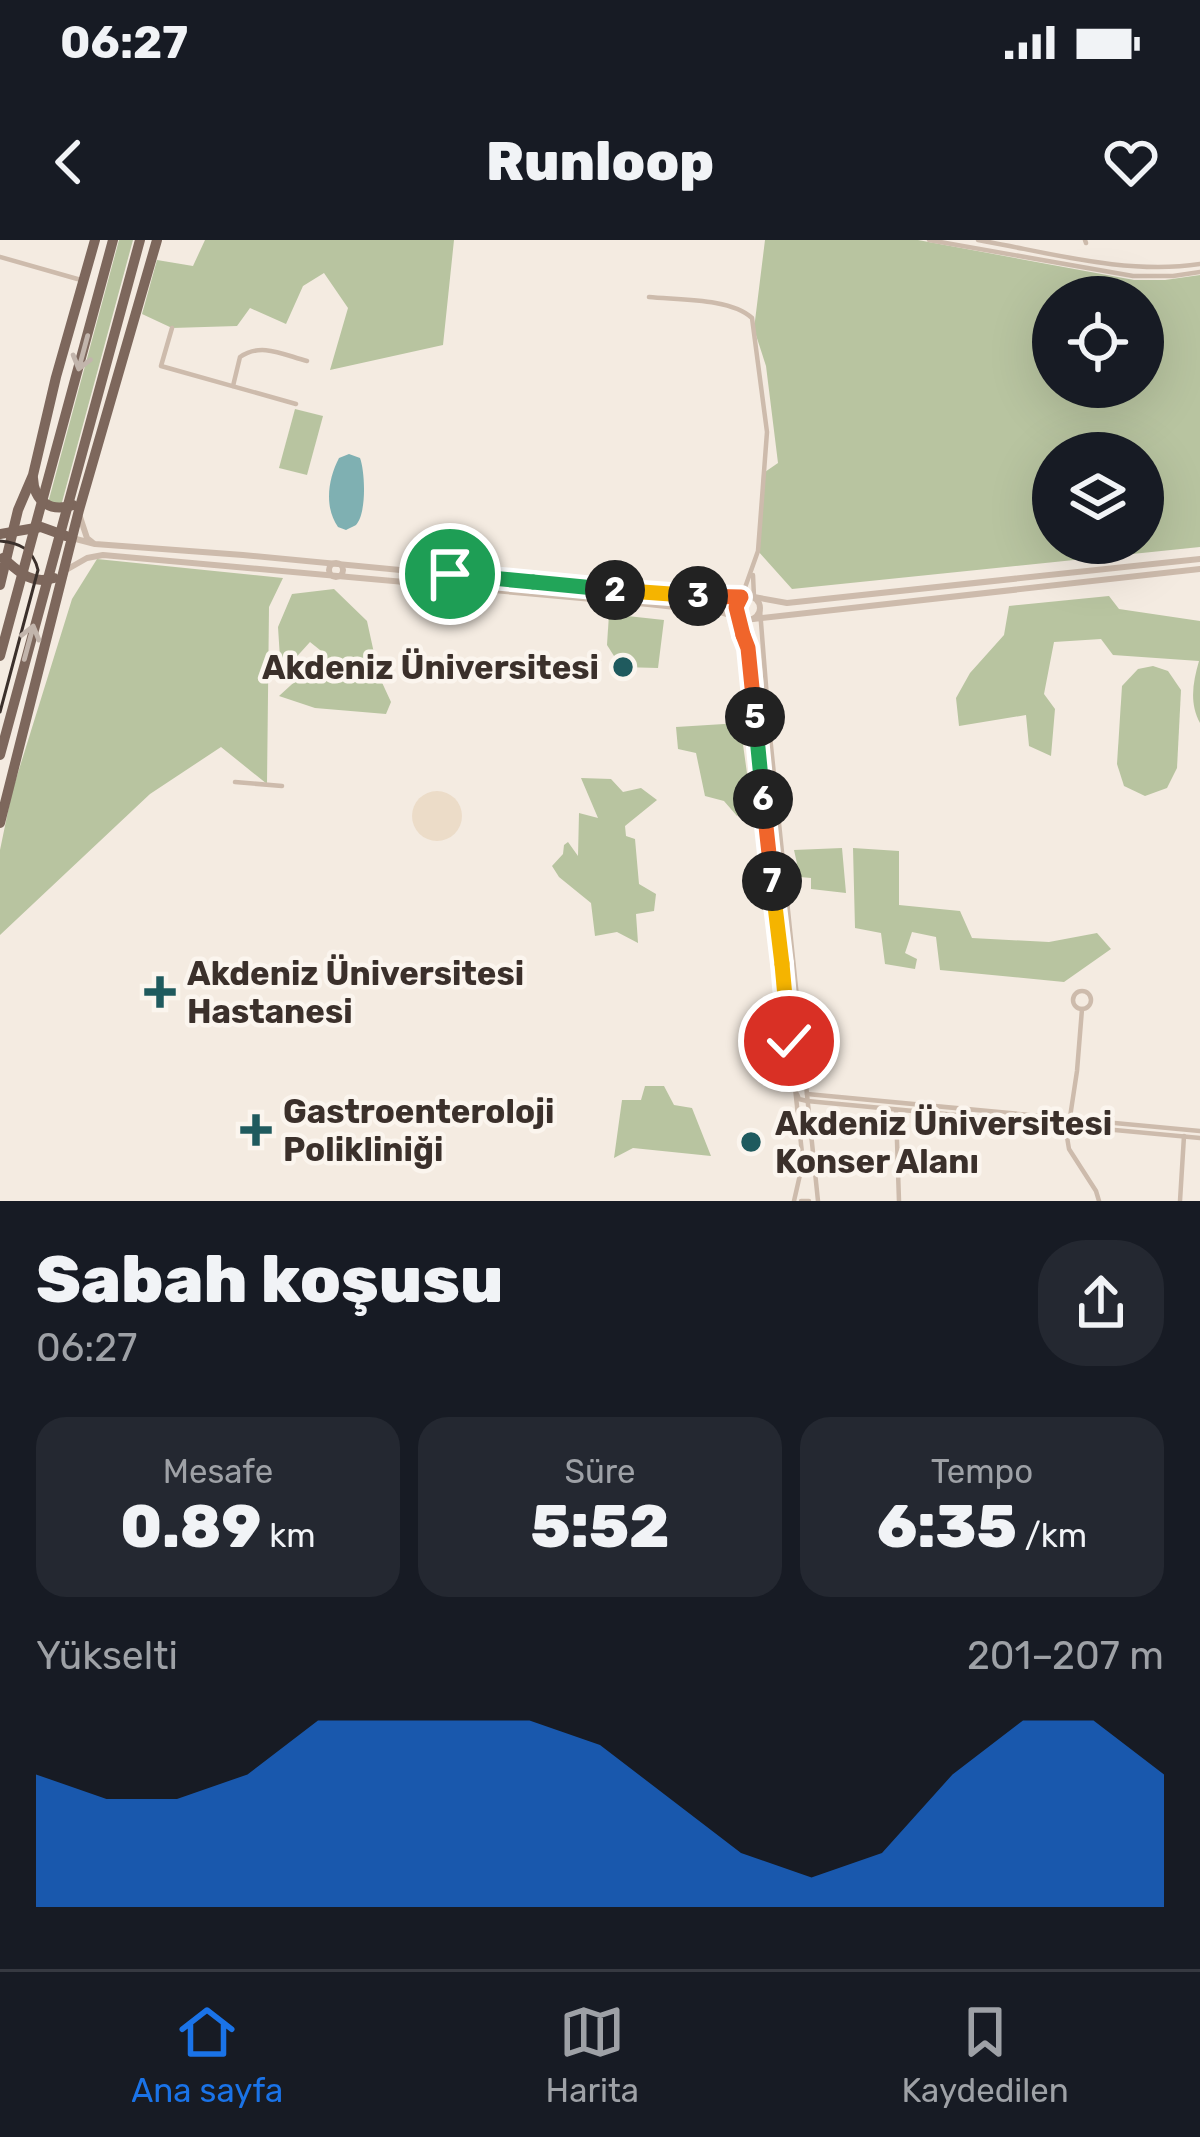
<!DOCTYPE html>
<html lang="tr">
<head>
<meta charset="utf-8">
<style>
	:root { --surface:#171b24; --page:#242831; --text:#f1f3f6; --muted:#9ea1a6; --line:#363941; --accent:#1a73e8 }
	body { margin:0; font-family:Rubik,sans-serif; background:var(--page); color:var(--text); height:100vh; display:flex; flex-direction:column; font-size:45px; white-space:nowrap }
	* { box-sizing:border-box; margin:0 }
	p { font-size:39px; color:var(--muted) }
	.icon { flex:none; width:66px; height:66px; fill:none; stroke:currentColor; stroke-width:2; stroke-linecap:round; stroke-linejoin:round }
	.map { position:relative; height:961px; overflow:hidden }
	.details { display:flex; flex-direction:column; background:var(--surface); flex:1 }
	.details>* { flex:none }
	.fabs { position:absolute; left:1032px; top:36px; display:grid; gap:24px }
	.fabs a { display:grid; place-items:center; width:132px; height:132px; border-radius:50%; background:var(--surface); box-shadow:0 12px 48px #0002; font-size:60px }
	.pin { position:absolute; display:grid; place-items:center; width:102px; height:102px; color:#fff; margin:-51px; border:6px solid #fff; border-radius:50%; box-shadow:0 3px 12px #0007 }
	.km { position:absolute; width:60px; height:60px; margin:-30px; border-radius:50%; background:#222; color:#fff; font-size:33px; line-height:60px; text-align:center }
	.round { display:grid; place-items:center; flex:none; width:126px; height:126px; border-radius:48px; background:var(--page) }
	.summary { display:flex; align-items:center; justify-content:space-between; height:204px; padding:0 36px }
	h1 { font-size:66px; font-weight:800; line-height:90px }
	.metrics { display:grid; grid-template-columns:repeat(3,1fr); gap:18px; height:204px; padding:12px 36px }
	.metrics div { display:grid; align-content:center; border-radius:30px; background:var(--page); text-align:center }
	.metrics b { font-size:60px; font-weight:800 }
	.metrics small { font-size:33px; font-weight:400 }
	.metrics p { font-size:33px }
	.chart { height:336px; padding:24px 36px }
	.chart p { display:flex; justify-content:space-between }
	.chart svg { width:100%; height:216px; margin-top:12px; fill:var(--accent); opacity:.7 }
	.status { display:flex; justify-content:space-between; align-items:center; height:84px; padding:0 60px; background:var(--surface); direction:ltr }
	.status svg { height:33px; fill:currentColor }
	header { display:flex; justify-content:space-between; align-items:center; height:156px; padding:0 36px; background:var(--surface); font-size:54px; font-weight:800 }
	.tabs { display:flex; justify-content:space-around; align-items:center; height:168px; border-top:3px solid var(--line); background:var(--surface); font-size:33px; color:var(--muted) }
	.tabs a { display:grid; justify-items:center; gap:6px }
	.tabs .active { color:var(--accent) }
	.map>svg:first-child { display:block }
	.green { fill:#b8c4a0; fill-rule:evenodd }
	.plaza { fill:#ecdcc8 }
	.water { fill:#7fb0b2 }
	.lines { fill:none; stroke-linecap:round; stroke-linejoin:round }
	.minor { stroke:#cdbbac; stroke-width:4.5 }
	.tertiary { stroke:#cdbbac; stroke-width:6 }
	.primary { stroke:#7d675c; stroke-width:10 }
	.tram { stroke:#3b302b; stroke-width:3 }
	.primary-bridge { stroke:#7d675c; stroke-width:10 }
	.oneway { stroke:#c2b5ac }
	.split-1-casing { stroke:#fff; stroke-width:24 }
	.split-2-casing { stroke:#fff; stroke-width:24 }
	.split-3-casing { stroke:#fff; stroke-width:24 }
	.split-4-casing { stroke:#fff; stroke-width:24 }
	.split-5-casing { stroke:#fff; stroke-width:24 }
	.split-6-casing { stroke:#fff; stroke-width:24 }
	.split-7-casing { stroke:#fff; stroke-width:24 }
	.split-8-casing { stroke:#fff; stroke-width:24 }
	.split-9-casing { stroke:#fff; stroke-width:24 }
	.split-1 { stroke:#22a559; stroke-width:15 }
	.split-2 { stroke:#22a559; stroke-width:15 }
	.split-3 { stroke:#f5b400; stroke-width:15 }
	.split-4 { stroke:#f0652b; stroke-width:15 }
	.split-5 { stroke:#f0652b; stroke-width:15 }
	.split-6 { stroke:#22a559; stroke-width:15 }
	.split-7 { stroke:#f0652b; stroke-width:15 }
	.split-8 { stroke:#f5b400; stroke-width:15 }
	.split-9 { stroke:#f5b400; stroke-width:15 }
	.poi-dot { fill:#1f5a5e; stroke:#fbf5ee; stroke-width:4.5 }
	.labels { text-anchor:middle; stroke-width:9; stroke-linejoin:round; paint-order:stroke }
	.poi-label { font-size:33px; font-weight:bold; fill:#3b302b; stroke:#fbf5ee; text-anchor:start }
</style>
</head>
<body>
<div class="status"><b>06:27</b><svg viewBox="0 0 49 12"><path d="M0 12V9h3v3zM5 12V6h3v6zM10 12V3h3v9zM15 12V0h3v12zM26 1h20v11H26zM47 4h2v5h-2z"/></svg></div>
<header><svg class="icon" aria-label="back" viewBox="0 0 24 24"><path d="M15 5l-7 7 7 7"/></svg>Runloop<svg class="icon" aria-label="heart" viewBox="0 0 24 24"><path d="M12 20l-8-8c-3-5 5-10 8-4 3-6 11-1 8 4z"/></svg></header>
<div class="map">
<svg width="1200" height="961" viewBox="0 0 1200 961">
	<rect width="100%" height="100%" fill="#f4ebe1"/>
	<g class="green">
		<polygon points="119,0 133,0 61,266 48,263"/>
		<polygon points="205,0 454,0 443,105 330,130 348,68 324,33 303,46 286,84 250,68 237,86 172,88 142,74 157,20 193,26"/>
		<path d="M 765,0 L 918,0 L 1134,40 L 1165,40 L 1200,35 L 1200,307 L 792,349 L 758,311 L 762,234 L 778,223 L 766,126 L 754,89 ZM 1053,57 L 1143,57 L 1143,147 L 1053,147 ZM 1053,213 L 1143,213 L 1143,303 L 1053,303 Z"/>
		<polygon points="295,169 323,176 307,235 279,228"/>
		<polygon points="97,319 283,338 269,367 267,544 221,507 150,554 0,695 0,610 12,552 72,359"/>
		<polygon points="334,349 367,381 379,436 391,462 386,474 315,468 279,456 325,414 310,402 281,434 278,387 292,354"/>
		<path d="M 1109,356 L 1119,369 L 1200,381 L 1200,483 C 1189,463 1193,442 1199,421 L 1113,415 L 1101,399 L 1054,402 L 1044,454 L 1055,469 L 1051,516 L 1029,506 L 1026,475 L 959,486 L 956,458 L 970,433 L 1004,395 L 1009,366 Z"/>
		<polygon points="609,374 664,380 658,428 621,427 607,405"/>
		<polygon points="1153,426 1168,431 1181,450 1177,528 1167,548 1145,556 1124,546 1117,524 1122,446 1138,429"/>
		<polygon points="740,483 751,562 737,576 724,561 705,556 696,513 678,509 676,487"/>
		<polygon points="581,538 611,539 623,552 641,548 657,560 625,586 626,596 635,599 639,644 656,654 654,671 636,674 638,703 617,692 595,696 591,663 559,637 552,626 563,614 564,605 568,602 578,616 579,573 598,578"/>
		<polygon points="842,608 846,653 811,649 811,638 800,637 794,610"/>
		<polygon points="853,608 899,611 899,665 960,671 972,698 1049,702 1097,693 1111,709 1064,742 940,730 936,697 912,692 905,713 917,719 915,729 885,724 881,693 855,688"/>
		<polygon points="645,846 664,846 674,865 692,868 711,916 633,908 614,918 622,860 641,860"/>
	</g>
	<circle class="plaza" cx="437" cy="576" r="25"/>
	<path class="water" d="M 349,214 L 360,218 C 365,231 367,273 356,285 C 353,287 349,288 346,290 L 338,287 C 324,267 328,239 339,218 Z"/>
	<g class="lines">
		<g class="minor">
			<polyline points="929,0 1133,36 1173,36 1200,32"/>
			<path d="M 978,0 C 1051,13 1126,35 1200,24"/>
			<polyline points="1085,0 1086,3"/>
			<polyline points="0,17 81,40"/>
			<path d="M 649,57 C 678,60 731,58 752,78 L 767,192 L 758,311 L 742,356"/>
			<polyline points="172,88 161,126 296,164"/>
			<path d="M 233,146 L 240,117 C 261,102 284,115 307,121"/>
			<polyline points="753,335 754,357"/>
			<polyline points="760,370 770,496 818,961"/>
			<polyline points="737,371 748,408 802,913 802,926 794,961"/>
			<polyline points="235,542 282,546"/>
			<circle cx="1082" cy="760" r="9"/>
			<polyline points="1082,769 1077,831 1067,897 1069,909 1096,951 1099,961"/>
			<polyline points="797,854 799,859 807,861 1200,898"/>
			<polyline points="807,854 1200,891"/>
			<polyline points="896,871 899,961"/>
			<polyline points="801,961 809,961"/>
			<polyline points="1180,961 1184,896"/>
		</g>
		<g class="tertiary">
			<polyline points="80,277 87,298 92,302"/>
			<polyline points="72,298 95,304 243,315 652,354 743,357"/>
			<circle cx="336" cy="330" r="7"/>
			<polyline points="66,330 87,318 103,315 648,364 720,372 745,379"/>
			<circle cx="748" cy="368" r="12"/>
			<polyline points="754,357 787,363 1200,319"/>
			<polyline points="753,379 1200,329"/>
		</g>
		<g class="primary">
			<path d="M 33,238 C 34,261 50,273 73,265"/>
			<polyline points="0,294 41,287 66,296"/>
			<path d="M 3,318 C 19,332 31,345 54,338"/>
			<polyline points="0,345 18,270 33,235 56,137 95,0"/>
			<polyline points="0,583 79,270 157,0"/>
		</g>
		<path class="tram" d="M 0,301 C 20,303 33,309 38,330 L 0,472"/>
		<g class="primary-bridge">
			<polyline points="0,416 113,0"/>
			<polyline points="0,515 140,0"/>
		</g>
	</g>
	<defs><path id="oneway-shaft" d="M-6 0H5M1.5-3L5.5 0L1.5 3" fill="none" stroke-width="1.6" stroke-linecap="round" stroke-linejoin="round" transform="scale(3)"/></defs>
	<g class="oneway">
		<use href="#oneway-shaft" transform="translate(83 113) rotate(105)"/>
		<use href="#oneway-shaft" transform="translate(29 402) rotate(-75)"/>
	</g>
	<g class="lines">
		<defs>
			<polyline id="split-1" points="450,334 533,342"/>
			<polyline id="split-2" points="533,342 615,350"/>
			<polyline id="split-3" points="615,350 698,356"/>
			<polyline id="split-4" points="698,356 741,357 736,367 743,395"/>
			<polyline id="split-5" points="743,395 748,408 755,477"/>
			<polyline id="split-6" points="755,477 763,559"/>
			<polyline id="split-7" points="763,559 772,641"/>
			<polyline id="split-8" points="772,641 782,724"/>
			<polyline id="split-9" points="782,724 789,801"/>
		</defs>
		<use href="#split-1" class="split-1-casing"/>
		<use href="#split-2" class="split-2-casing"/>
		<use href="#split-3" class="split-3-casing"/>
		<use href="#split-4" class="split-4-casing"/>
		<use href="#split-5" class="split-5-casing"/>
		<use href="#split-6" class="split-6-casing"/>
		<use href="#split-7" class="split-7-casing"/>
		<use href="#split-8" class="split-8-casing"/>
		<use href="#split-9" class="split-9-casing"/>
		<use href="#split-1" class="split-1"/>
		<use href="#split-2" class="split-2"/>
		<use href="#split-3" class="split-3"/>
		<use href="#split-4" class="split-4"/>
		<use href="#split-5" class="split-5"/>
		<use href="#split-6" class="split-6"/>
		<use href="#split-7" class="split-7"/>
		<use href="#split-8" class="split-8"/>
		<use href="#split-9" class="split-9"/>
	</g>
	<g class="poi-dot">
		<circle cx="623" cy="427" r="12"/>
		<path d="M154 734h12v12h12v12h-12v12h-12v-12h-12v-12h12z"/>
		<path d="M250 872h12v12h12v12h-12v12h-12v-12h-12v-12h12z"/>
		<circle cx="751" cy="902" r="12"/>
	</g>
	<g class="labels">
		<g class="poi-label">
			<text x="599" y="439" text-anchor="end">Akdeniz Üniversitesi</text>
			<text x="187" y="745">Akdeniz Üniversitesi<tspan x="187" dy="38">Hastanesi</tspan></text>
			<text x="283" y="883">Gastroenteroloji<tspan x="283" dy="38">Polikliniği</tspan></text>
			<text x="775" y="895">Akdeniz Üniversitesi<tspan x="775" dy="38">Konser Alanı</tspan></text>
		</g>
	</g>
</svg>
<div class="fabs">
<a><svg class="icon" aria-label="locate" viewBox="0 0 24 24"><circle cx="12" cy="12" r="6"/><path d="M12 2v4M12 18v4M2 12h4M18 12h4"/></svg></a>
<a><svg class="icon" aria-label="layers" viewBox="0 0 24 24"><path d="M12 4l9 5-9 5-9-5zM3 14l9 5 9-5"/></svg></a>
</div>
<div class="pin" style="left:450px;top:334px;background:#1e9e55"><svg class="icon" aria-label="arrive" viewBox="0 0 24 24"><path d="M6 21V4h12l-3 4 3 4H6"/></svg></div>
<div class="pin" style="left:789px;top:801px;background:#d93025"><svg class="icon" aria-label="check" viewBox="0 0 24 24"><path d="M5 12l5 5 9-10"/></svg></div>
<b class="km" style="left:615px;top:350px">2</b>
<b class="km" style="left:698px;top:356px">3</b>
<b class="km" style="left:755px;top:477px">5</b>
<b class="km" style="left:763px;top:559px">6</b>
<b class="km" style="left:772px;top:641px">7</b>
</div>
<section class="details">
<div class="summary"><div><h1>Sabah koşusu</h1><p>06:27</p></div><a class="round"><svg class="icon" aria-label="share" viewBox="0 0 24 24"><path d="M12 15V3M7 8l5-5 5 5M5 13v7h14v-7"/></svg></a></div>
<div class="metrics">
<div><p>Mesafe</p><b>0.89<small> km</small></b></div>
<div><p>Süre</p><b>5:52</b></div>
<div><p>Tempo</p><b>6:35<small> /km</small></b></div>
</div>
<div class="chart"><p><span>Yükselti</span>201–207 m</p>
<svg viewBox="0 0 160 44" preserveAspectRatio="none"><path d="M0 44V17L10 22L20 22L30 17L40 6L50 6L60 6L70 6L80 11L90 22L100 33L110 38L120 33L130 17L140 6L150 6L160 17V44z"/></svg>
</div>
</section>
<nav class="tabs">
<a class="active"><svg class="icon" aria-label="home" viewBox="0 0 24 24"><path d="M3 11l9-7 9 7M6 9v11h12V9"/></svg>Ana sayfa</a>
<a><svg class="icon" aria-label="map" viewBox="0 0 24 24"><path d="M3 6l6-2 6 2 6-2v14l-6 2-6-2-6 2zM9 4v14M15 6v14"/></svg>Harita</a>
<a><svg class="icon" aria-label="saved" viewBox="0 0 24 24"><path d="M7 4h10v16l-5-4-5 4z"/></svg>Kaydedilen</a>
</nav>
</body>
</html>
